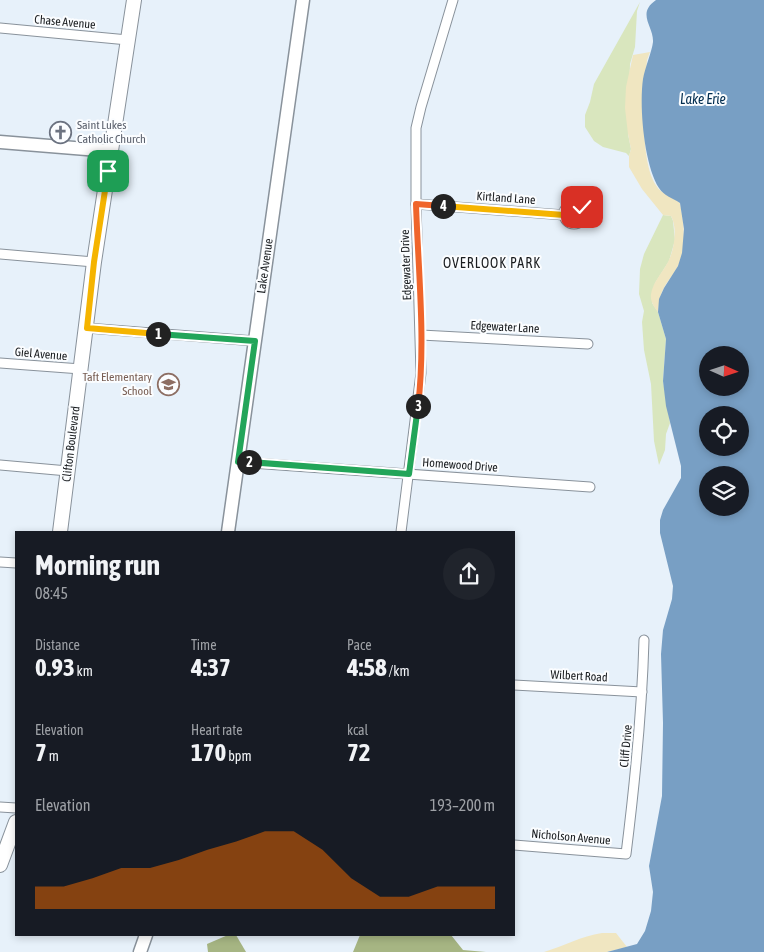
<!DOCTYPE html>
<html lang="en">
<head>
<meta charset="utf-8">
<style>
	:root { --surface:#171b24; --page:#20242c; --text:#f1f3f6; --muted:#9ea1a6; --accent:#b45309 }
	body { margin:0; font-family:"Asap Condensed",sans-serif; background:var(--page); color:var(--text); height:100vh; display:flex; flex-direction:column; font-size:19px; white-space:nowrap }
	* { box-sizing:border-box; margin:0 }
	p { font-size:16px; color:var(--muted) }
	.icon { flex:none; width:28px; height:28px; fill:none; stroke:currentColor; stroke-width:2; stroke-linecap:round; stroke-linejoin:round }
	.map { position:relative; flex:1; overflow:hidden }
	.panel { position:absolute; left:15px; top:531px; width:500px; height:405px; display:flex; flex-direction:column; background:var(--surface); border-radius:0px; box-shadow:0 2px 8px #0003 }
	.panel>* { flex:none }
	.needle { width:32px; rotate:93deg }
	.controls { position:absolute; left:699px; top:346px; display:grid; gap:10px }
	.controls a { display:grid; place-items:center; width:50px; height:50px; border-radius:50%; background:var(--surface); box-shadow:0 2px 8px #0003; font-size:25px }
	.pin { position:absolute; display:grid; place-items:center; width:42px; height:42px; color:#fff; margin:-21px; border-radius:10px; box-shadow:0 2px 8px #0006 }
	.km { position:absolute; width:25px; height:25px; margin:-12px; border-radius:50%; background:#222; color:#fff; font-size:14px; line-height:25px; text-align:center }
	.round { display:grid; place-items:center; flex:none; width:52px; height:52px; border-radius:26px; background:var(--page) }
	.summary { display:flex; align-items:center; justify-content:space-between; height:85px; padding:0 20px }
	h1 { font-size:28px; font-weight:700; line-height:38px }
	.metrics { display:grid; grid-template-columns:repeat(3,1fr); gap:8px; height:85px; padding:5px 20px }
	.metrics div { display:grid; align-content:center }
	.metrics b { font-size:25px; font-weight:700 }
	.metrics small { font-size:14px; font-weight:400 }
	.metrics p { font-size:14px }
	.chart { height:140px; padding:10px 20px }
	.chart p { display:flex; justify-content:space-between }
	.chart svg { width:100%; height:90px; margin-top:5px; fill:var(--accent); opacity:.7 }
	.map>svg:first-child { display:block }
	.green { fill:#d9e6be }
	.forest { fill:#a6b583 }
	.sand { fill:#f0e6c1 }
	.water { fill:#789fc4; fill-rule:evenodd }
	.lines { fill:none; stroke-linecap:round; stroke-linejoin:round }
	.street-casing { stroke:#89929b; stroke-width:11 }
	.secondary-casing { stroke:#89929b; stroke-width:15 }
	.primary-casing { stroke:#89929b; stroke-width:16 }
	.street { stroke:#fff; stroke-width:9 }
	.secondary { stroke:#fff; stroke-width:12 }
	.primary { stroke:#fff; stroke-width:14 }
	.split-1-casing { stroke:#fff; stroke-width:10 }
	.split-2-casing { stroke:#fff; stroke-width:10 }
	.split-3-casing { stroke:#fff; stroke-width:10 }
	.split-4-casing { stroke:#fff; stroke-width:10 }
	.split-5-casing { stroke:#fff; stroke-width:10 }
	.split-1 { stroke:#f5b400; stroke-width:6 }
	.split-2 { stroke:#22a559; stroke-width:6 }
	.split-3 { stroke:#22a559; stroke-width:6 }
	.split-4 { stroke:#f0652b; stroke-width:6 }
	.split-5 { stroke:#f5b400; stroke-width:6 }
	.labels { text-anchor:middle; stroke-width:4; stroke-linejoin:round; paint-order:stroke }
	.street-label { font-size:12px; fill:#1a1d20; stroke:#fbfdff }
	.worship-label { font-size:12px; fill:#5b616d; stroke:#fbfdff; text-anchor:start }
	.education-label { font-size:12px; fill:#785e54; stroke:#fbfdff; text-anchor:end }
	.water-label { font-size:14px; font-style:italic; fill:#002c4f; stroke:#fbfdff }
	.neighbourhood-label { font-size:14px; letter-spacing:1px; fill:#1a1d20; stroke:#fbfdff }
</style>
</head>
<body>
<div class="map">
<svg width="764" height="952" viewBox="0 0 764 952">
	<rect width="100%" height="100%" fill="#e7f1fa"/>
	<g class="green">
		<polygon points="640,2 637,11 635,47 630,64 628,134 631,149 629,156 626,153 603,147 594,141 585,127 585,115 590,102 594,84"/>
		<polygon points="663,215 671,216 673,221 675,240 669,261 655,283 652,303 658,312 666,339 663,381 670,423 666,434 665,450 659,465 654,441 651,384 644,350 642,322 644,311 639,294 640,269 644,254"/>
	</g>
	<g class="forest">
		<polygon points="228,935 236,935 246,952 208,952 207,944"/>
		<polygon points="360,935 451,935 463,950 486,952 353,952"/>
	</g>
	<g class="sand">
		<path d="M 650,52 L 647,60 C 645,88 637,171 661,191 C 667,196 674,198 680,203 C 684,223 687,247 678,266 C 675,273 669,279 665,286 C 660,294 659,303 658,312 C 654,307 650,301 651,294 C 653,282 662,273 668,262 C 674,250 678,229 671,216 L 663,215 L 642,189 L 629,167 L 629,156 L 631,149 L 628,134 L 625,108 L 626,87 L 633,55 Z"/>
		<path d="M 602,933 L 616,933 L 627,947 L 607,952 L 544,952 C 564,946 581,936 602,933 Z"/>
	</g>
	<path class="water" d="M 656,0 L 764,0 L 764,952 L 607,952 L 637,944 L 645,931 L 651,911 L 653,892 L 649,866 L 662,796 L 663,723 L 661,654 L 663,630 L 672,599 L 673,586 L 660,533 L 660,520 L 663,510 L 681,478 L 681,466 L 666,406 L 663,381 L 666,339 L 658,312 L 659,299 L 664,288 L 678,266 L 682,253 L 684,229 L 680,203 C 673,198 664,196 659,188 C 644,165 639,106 643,79 C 645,68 652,51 653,42 C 654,26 636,14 656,0 ZM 708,355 L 740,355 L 740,388 L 708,388 ZM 708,415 L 740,415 L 740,448 L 708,448 ZM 708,475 L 740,475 L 740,508 L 708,508 Z"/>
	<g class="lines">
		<defs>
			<g id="street">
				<polyline points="0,28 128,40"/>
				<circle cx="574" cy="214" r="10"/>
				<polyline points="416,204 564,215"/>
				<polyline points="0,254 94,262"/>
				<polyline points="87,328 255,341"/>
				<polyline points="421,335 588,344"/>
				<polyline points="0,363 81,369"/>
				<polyline points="238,462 590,487"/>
				<polyline points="0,465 68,471"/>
				<polyline points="401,532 421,373 416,204 416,128 421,107 453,0"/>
				<polyline points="0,562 16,563"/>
				<polyline points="514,685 642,692"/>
				<polyline points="0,807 16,808"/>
				<path d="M 514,845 L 626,854 C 635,782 642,711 644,640"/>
			</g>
			<g id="secondary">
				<polyline points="0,142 111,151"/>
				<polyline points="228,532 303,0"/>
				<polyline points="140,952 146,935"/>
			</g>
			<g id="primary">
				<polyline points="60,532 94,262 134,0"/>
				<polyline points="0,865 16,822"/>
			</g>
		</defs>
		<use href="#street" class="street-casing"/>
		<use href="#secondary" class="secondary-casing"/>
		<use href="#primary" class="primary-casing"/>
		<use href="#street" class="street"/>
		<use href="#secondary" class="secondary"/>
		<use href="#primary" class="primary"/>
	</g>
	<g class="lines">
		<defs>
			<polyline id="split-1" points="108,171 94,262 87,328 158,334"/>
			<polyline id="split-2" points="158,334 255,341 238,462 249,462"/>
			<polyline id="split-3" points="249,462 409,474 418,406"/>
			<path id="split-4" d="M 418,406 C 426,342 418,268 416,204 L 443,206"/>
			<path id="split-5" d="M 443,206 L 564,215 C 565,204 574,201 582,207"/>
		</defs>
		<use href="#split-1" class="split-1-casing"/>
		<use href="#split-2" class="split-2-casing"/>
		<use href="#split-3" class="split-3-casing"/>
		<use href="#split-4" class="split-4-casing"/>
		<use href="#split-5" class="split-5-casing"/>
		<use href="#split-1" class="split-1"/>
		<use href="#split-2" class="split-2"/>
		<use href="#split-3" class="split-3"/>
		<use href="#split-4" class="split-4"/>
		<use href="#split-5" class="split-5"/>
	</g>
	<defs>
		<symbol id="church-ring" viewBox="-11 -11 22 22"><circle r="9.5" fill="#fbfdff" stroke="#6b7280" stroke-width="1.5"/><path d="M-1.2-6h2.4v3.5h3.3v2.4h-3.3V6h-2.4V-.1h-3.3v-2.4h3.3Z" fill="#6b7280"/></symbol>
		<symbol id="school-ring" viewBox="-11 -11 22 22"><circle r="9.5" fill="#fbfdff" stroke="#8d6e63" stroke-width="1.5"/><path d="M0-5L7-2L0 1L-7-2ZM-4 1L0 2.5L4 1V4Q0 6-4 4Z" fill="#8d6e63"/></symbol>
	</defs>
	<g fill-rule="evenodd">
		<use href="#church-ring" x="48" y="120" width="25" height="25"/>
		<use href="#school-ring" x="156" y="372" width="25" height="25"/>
	</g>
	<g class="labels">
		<g class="street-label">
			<text transform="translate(65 22) rotate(5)" y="4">Chase Avenue</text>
			<text transform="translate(506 198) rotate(4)" y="4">Kirtland Lane</text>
			<text transform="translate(406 265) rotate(-92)" y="4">Edgewater Drive</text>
			<text transform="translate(265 266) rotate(-82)" y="4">Lake Avenue</text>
			<text transform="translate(505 327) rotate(3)" y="4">Edgewater Lane</text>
			<text transform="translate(41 354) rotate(5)" y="4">Giel Avenue</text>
			<text transform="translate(71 444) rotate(-83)" y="4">Clifton Boulevard</text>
			<text transform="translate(460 465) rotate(4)" y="4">Homewood Drive</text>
			<text transform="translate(579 676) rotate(3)" y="4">Wilbert Road</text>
			<text transform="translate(626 746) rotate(-85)" y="4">Cliff Drive</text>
			<text transform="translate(571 837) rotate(5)" y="4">Nicholson Avenue</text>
		</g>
		<g class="worship-label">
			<text x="77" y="129">Saint Lukes<tspan x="77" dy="14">Catholic Church</tspan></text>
		</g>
		<g class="education-label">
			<text x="152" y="381">Taft Elementary<tspan x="152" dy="14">School</tspan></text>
		</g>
		<g class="water-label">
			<text x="703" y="104">Lake Erie</text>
		</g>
		<g class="neighbourhood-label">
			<text x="492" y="268">OVERLOOK PARK</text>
		</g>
	</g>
</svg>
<div class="controls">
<a><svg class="needle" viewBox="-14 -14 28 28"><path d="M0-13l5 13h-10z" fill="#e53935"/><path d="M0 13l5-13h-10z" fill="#9ea1a6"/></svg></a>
<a><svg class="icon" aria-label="locate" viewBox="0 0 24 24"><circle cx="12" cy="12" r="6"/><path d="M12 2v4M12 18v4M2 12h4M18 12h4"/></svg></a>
<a><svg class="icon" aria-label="layers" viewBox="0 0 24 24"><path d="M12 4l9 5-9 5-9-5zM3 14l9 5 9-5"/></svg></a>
</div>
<div class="pin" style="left:108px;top:171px;background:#1e9e55"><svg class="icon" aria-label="arrive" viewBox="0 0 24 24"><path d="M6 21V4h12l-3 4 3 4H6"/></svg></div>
<div class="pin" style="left:582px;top:207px;background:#d93025"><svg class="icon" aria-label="check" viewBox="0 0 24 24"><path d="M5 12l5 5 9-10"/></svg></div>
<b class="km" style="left:158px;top:334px">1</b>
<b class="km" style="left:249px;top:462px">2</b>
<b class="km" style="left:418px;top:406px">3</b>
<b class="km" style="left:443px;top:206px">4</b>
<section class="panel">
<div class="summary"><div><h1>Morning run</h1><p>08:45</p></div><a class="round"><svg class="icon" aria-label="share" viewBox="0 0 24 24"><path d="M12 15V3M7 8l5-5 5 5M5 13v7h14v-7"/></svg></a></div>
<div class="metrics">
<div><p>Distance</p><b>0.93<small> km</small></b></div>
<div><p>Time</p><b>4:37</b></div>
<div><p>Pace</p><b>4:58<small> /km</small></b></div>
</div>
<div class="metrics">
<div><p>Elevation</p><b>7<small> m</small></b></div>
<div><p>Heart rate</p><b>170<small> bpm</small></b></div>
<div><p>kcal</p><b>72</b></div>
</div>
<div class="chart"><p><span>Elevation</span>193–200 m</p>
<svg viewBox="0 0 160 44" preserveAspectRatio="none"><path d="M0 44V33L10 33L20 29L30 24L40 24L50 20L60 15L70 11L80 6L90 6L100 15L110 29L120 38L130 38L140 33L150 33L160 33V44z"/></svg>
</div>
</section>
</div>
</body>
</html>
